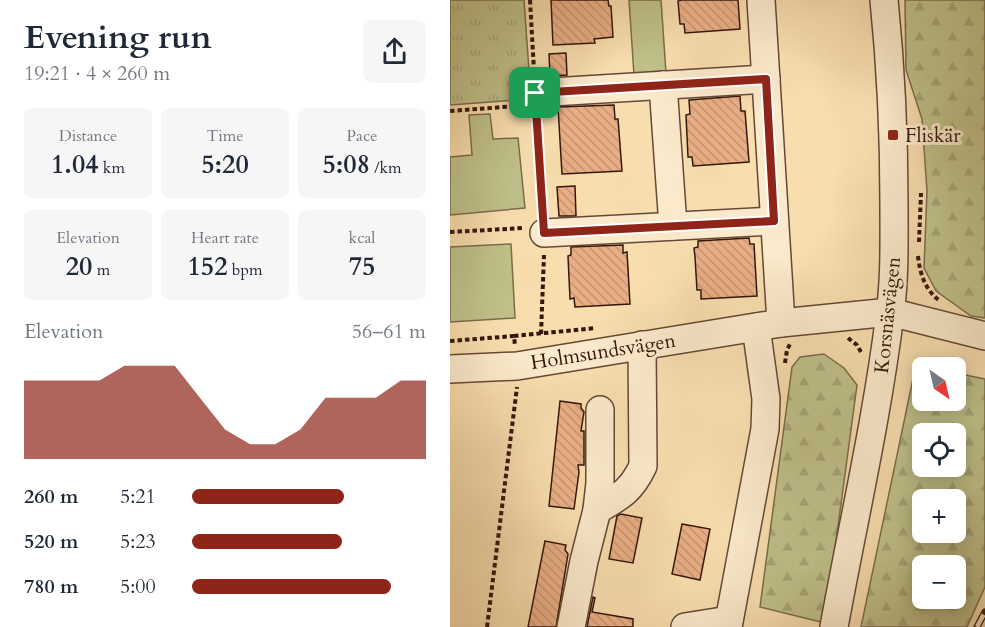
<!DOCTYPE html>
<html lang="en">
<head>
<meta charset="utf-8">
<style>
	:root { --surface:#fff; --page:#f6f6f7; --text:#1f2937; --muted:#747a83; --accent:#8f2418 }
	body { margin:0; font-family:Cardo,serif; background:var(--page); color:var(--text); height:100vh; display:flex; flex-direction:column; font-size:22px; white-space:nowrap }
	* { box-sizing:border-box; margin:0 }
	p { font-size:20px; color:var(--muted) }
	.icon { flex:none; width:33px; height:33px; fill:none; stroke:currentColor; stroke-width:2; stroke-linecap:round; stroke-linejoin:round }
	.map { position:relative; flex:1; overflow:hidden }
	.sheet { display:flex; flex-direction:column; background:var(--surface); width:450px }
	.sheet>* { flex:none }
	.needle { width:39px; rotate:146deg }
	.fabs { position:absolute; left:462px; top:357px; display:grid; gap:12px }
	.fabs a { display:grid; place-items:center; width:54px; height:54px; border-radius:9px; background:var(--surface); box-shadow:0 3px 15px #0003; font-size:30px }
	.pin { position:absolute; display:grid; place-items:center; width:51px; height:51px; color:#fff; margin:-26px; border-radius:12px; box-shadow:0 3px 9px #0006 }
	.round { display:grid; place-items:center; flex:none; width:63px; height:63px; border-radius:9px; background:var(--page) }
	.head { display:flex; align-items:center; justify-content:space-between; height:102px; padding:0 24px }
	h1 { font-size:33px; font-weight:700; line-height:45px }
	.stats { display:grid; grid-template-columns:repeat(3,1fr); gap:9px; height:102px; padding:6px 24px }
	.stats div { display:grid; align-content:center; border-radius:9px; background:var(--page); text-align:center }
	.stats b { font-size:26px; font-weight:700 }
	.stats small { font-size:16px; font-weight:400 }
	.stats p { font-size:16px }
	.chart { height:168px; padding:12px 24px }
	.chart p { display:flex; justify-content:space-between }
	.chart svg { width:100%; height:108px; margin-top:6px; fill:var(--accent); opacity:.7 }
	ul { padding:0 24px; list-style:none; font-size:20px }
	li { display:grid; grid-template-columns:96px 72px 1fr; align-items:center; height:45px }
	li i { height:15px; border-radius:8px; background:var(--accent) }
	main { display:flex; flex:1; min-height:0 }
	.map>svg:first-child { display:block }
	.grass { fill:url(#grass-tufts); stroke:#7a6c4b; stroke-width:1.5 }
	.forest { fill:url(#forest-firs); stroke:#7a6c4b; stroke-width:1.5; fill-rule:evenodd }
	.green { fill:#bfc08a; stroke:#7a6c4b; stroke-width:1.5 }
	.building { fill:url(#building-back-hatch); stroke:#34170c; stroke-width:1.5 }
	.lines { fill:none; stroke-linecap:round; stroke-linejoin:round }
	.minor-casing { stroke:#654835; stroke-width:30 }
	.path { stroke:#34170c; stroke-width:4; stroke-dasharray:4.5 3; stroke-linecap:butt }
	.minor { stroke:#fae9cb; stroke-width:27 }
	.rail-casing { stroke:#34170c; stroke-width:7 }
	.rail { stroke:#fae9cb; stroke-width:4.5; stroke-dasharray:14; stroke-linecap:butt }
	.route-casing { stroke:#fff; stroke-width:12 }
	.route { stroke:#8f2418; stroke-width:8 }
	.poi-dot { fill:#8f2418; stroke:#fae9cb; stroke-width:2 }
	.labels { text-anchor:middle; stroke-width:6; stroke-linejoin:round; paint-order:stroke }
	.poi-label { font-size:20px; fill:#34170c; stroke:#fae9cb; text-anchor:start }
	.street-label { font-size:20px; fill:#34170c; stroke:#fae9cb }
</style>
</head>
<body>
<main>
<section class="sheet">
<div class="head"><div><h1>Evening run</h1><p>19:21 · 4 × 260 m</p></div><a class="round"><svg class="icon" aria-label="share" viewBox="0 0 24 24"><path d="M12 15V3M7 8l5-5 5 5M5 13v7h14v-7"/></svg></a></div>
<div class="stats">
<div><p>Distance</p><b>1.04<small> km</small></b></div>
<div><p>Time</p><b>5:20</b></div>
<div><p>Pace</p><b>5:08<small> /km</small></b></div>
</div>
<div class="stats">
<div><p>Elevation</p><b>20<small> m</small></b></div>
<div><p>Heart rate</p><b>152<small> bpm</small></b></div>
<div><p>kcal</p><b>75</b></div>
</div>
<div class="chart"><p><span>Elevation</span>56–61 m</p>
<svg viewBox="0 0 160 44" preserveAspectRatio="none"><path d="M0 44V12L10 12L20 12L30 12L40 6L50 6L60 6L70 19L80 32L90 38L100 38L110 32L120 19L130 19L140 19L150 12L160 12V44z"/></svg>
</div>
<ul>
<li><b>260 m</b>5:21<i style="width:65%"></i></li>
<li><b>520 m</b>5:23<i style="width:64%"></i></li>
<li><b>780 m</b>5:00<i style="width:85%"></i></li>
</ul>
</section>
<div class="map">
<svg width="535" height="627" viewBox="0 0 535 627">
	<defs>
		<pattern id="grass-tufts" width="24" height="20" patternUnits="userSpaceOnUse" patternTransform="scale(1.5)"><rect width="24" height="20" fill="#bfc08a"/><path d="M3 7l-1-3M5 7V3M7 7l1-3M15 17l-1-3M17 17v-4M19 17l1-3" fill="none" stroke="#a5a476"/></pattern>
		<pattern id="forest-firs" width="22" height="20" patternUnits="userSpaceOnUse" patternTransform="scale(1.5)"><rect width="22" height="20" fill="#bfc08a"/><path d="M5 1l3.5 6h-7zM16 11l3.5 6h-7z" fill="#a5a476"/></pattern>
		<pattern id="building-back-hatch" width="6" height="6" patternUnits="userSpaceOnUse" patternTransform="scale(1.5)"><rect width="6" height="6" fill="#e9ae85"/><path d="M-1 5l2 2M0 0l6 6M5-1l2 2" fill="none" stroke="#c89572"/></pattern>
	</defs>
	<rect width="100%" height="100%" fill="#f8ddaf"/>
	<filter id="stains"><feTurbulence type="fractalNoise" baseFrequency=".00333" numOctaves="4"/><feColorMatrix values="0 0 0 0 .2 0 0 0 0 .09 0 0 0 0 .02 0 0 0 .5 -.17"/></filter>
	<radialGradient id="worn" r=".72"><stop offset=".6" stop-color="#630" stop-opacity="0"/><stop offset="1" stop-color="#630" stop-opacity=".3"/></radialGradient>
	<polygon class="grass" points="0,0 74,0 81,99 0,105"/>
	<g class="forest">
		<polygon points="455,0 535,0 535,318 521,316 486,291 474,268 477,191 472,119 456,70"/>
		<polygon points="374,354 394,368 407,385 375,623 310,607 342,367 350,357"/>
		<path d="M 506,373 L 535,379 L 535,587 L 517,627 L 411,627 L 464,374 L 472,374 L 472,400 L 506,400 ZM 472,434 L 506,434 L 506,466 L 472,466 ZM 472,500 L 506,500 L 506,532 L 472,532 ZM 472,566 L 506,566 L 506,598 L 472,598 Z"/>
	</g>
	<g class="green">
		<polygon points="179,0 211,0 216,73 184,75"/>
		<polygon points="40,114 43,139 68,138 75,208 0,215 0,157 22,155 19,115"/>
		<polygon points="61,244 65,318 0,322 0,247"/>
	</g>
	<g class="building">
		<polygon points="101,0 158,0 159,6 161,6 163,37 144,39 145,43 103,45"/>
		<polygon points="232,0 288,0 290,29 235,33 234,24 230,24 228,1"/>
		<polygon points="116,53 117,75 100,76 99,54"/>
		<polygon points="290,96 291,111 295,111 299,162 243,166 242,157 238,157 236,115 240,114 239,100"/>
		<polygon points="164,105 165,119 168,119 172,171 112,174 108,107"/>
		<polygon points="125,186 126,216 109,216 107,187"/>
		<polygon points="299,238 300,244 304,244 307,296 251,299 251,290 247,290 245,257 244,248 248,247 248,241"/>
		<polygon points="173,245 173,253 177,252 180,304 125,307 124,298 120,299 118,256 121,255 121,247"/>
		<polygon points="110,401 131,404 131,408 134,412 131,431 134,431 134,465 128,465 129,472 124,509 99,506"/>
		<polygon points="171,514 192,518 183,563 159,559 167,516"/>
		<polygon points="232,524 260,529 250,580 222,574"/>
		<polygon points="95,541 116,545 115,550 118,554 106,627 78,627"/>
		<polygon points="143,597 145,598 142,612 183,619 183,627 137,627"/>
	</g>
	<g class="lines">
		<defs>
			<g id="minor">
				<polyline points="311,0 331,323"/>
				<polyline points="213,85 223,226"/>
				<polyline points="85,93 316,79"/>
				<polyline points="94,233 324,221"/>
				<polyline points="0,369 67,366 331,323 440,312 535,336"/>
				<polyline points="147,510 150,483 150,410"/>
				<path d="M 121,627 L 134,561 L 147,510 C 171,496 181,491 193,466 L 192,345"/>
				<polyline points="235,627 279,620"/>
				<polyline points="278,627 315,429 316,399 306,327"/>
				<path d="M 384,627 C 403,523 427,419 440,314 C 445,277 444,241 444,204 C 444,136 441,68 434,0"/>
			</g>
		</defs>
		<use href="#minor" class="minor-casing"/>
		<g class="path">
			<polyline points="80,0 84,71"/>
			<polyline points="0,111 67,106"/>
			<polyline points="87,115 93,212"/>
			<polyline points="0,232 74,228"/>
			<polyline points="469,242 471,193"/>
			<path d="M 468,256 C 470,274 475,290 490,301"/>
			<polyline points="91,334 94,255"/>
			<polyline points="64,336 146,328"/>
			<polyline points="398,338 407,345 412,354"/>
			<polyline points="0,341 64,336 65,346"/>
			<polyline points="335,363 337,350 340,344"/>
			<polyline points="37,627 67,387"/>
		</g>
		<use href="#minor" class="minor"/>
		<defs>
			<polyline id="rail" points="527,627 535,612"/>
		</defs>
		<use href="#rail" class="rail-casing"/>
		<use href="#rail" class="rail"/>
	</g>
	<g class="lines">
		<defs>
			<polygon id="route" points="316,79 324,221 94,233 85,93"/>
		</defs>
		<use href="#route" class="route-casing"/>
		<use href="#route" class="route"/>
	</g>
	<rect class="poi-dot" x="437" y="129" width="12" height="12" rx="3"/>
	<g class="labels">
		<g class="poi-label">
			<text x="455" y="142">Fliskär</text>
		</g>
		<g class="street-label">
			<text transform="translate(437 315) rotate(-84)" y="7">Korsnäsvägen</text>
			<text transform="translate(153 351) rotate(-9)" y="7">Holmsundsvägen</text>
		</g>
	</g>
	<rect width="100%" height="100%" filter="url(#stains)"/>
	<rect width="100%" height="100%" fill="url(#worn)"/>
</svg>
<div class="fabs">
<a><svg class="needle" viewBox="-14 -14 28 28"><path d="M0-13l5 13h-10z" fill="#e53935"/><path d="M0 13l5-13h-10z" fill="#747a83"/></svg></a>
<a><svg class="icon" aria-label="locate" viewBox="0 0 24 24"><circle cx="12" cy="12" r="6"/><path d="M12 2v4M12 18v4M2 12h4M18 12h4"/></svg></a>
<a>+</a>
<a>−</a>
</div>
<div class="pin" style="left:85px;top:93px;background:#1e9e55"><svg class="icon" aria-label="arrive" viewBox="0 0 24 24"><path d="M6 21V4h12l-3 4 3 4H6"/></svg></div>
</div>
</main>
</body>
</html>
